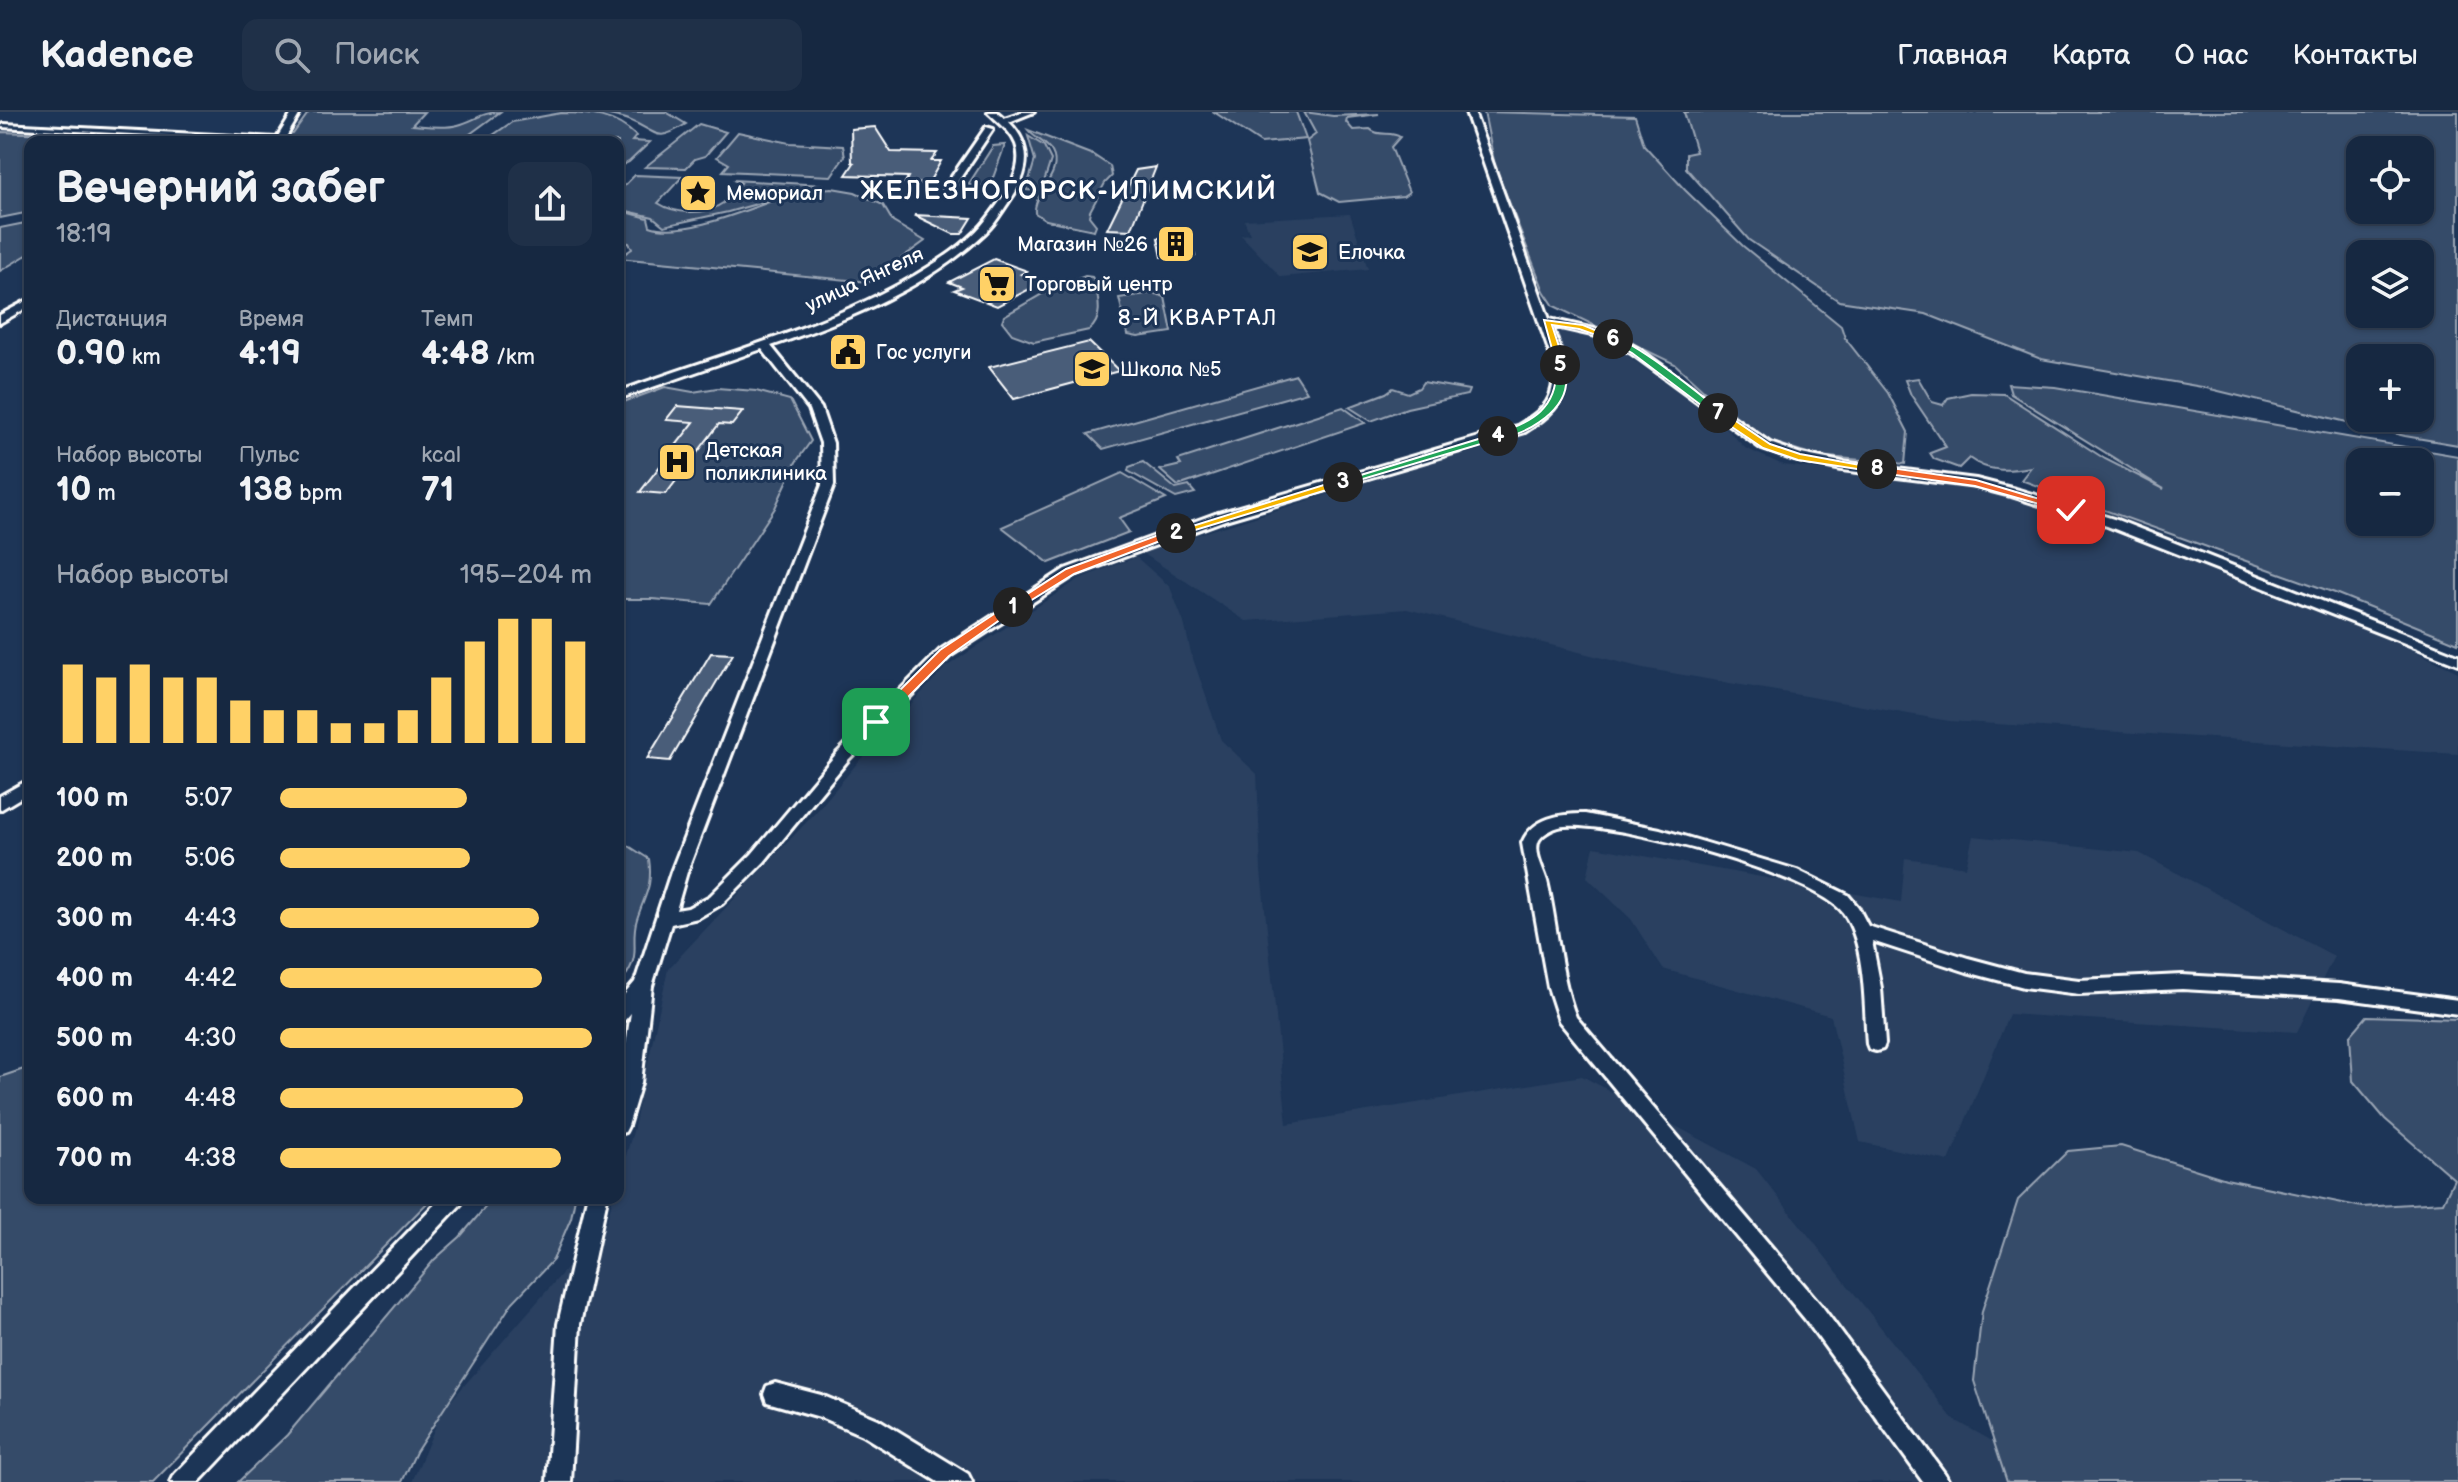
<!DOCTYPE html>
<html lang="ru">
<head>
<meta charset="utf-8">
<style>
	:root { --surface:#162841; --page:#1f3048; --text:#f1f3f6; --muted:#9ea6b1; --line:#35445a; --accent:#ffd166 }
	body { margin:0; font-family:"Balsamiq Sans",sans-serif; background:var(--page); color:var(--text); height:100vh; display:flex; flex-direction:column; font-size:30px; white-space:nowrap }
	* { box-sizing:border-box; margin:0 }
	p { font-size:26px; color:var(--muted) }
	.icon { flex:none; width:44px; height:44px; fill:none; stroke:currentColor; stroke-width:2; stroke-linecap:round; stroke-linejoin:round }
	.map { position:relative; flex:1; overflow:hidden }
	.panel { position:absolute; left:24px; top:24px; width:600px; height:1068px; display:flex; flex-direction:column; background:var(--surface); border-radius:16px; box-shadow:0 2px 6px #0004,0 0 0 2px var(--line) }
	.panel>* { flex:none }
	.fabs { position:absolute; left:2346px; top:24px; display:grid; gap:16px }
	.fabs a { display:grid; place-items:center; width:88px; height:88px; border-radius:16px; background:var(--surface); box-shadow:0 2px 6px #0004,0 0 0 2px var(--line); font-size:40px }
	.pin { position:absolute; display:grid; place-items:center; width:68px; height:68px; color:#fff; margin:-34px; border-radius:16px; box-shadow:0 4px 12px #0006 }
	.km { position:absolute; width:40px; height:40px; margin:-20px; border-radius:50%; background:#222; color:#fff; font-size:22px; line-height:40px; text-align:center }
	.round { display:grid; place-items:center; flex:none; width:84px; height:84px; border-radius:16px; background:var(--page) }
	.overview { display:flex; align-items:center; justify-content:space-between; height:136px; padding:0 32px }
	h1 { font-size:44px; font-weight:700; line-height:60px }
	.figures { display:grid; grid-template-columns:repeat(3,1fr); gap:12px; height:136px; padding:8px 32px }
	.figures div { display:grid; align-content:center }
	.figures b { font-size:34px; font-weight:700 }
	.figures small { font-size:22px; font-weight:400 }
	.figures p { font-size:22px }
	.chart { height:224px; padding:16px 32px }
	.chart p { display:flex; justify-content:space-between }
	.chart svg { width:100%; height:144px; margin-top:8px; stroke:var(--accent); stroke-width:6 }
	ul { padding:0 32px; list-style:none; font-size:26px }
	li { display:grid; grid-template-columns:128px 96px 1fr; align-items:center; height:60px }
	li i { height:20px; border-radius:10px; background:var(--accent) }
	header { display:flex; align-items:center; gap:48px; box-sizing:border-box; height:112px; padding:0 40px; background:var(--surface); border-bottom:2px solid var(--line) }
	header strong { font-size:38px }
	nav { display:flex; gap:44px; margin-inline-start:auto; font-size:28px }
	.search { width:560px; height:72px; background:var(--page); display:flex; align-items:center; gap:20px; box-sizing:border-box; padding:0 28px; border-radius:16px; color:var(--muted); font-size:30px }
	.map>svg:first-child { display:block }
	.built { fill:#2a4161 }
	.green { fill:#364b69; stroke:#9aa5b4; stroke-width:2; fill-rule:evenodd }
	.building { fill:#4a5d79; stroke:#fff; stroke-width:2 }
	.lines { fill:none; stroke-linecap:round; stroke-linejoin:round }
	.minor-casing { stroke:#fff; stroke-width:6 }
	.minor { fill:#1d3557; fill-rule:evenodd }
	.split-1 { fill:#f0652b; stroke:#fff; stroke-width:2 }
	.split-2 { fill:#f0652b; stroke:#fff; stroke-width:2 }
	.split-3 { fill:#f5b400; stroke:#fff; stroke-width:2 }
	.split-4 { fill:#22a559; stroke:#fff; stroke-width:2 }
	.split-5 { fill:#22a559; stroke:#fff; stroke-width:2 }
	.split-6 { fill:#f5b400; stroke:#fff; stroke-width:2 }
	.split-7 { fill:#22a559; stroke:#fff; stroke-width:2 }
	.split-8 { fill:#f5b400; stroke:#fff; stroke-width:2 }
	.split-9 { fill:#f0652b; stroke:#fff; stroke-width:2 }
	.labels { text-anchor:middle; stroke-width:6; stroke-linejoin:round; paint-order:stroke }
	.far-poi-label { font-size:20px; fill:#fff; stroke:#1d3557; text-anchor:start }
	.far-street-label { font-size:20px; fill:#fff; stroke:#1d3557 }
	.far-neighbourhood-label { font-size:22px; letter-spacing:2px; fill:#fff; stroke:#1d3557 }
	.far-district-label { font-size:26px; font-weight:bold; letter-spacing:2px; fill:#fff; stroke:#1d3557 }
</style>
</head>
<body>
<header>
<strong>Kadence</strong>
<div class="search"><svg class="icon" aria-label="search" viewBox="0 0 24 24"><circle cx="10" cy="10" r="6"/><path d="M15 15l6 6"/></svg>Поиск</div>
<nav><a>Главная</a><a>Карта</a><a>О нас</a><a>Контакты</a></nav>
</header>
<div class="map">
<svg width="2458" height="1370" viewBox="0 0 2458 1370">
	<rect width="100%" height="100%" fill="#1d3557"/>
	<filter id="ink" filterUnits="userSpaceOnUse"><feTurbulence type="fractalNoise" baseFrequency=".0125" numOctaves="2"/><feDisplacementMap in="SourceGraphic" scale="16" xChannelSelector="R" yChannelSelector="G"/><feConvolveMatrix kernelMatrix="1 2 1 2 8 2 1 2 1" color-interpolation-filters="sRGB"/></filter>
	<g filter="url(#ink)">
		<g class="built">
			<polygon points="1350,102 1368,157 1281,165 1241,123 1250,122 1244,108"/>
			<polygon points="1569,217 1611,232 1722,312 1745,336 1783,353 1950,373 2004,384 2061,401 2354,510 2458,560 2458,642 1949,609 1643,556 1407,497 1246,509 1141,440 1531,320 1560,297 1573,266 1556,221"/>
			<polygon points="1136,445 1170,475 1184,511 1191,541 1221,628 1257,662 1261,759 1287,1012 1582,964 1756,1057 1953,1307 2065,1370 412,1370 442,1299 606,1111 613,1086 618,1086 618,1070 633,1020 668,857 817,699 876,629 946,555 1079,467"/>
			<polygon points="1973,724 2139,741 2334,844 2297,920 2009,902 1949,1049 1860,1030 1831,904 1663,857 1631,807 1587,765 1594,735 1901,790 1905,746 1966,755"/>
		</g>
		<g class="green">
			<path d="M 309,0 L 424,0 L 412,13 C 426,14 444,17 458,13 C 474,9 482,0 500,0 L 459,30 L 286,30 L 290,25 L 282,26 L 284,22 L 293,22 Z"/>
			<path d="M 598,0 L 666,0 L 686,12 C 655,32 658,20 629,8 C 619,4 608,4 598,0 Z"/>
			<polygon points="1214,0 1296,0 1306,27 1261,31"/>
			<path d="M 1304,0 L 1333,4 L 1379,2 L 1347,6 L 1346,10 L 1353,18 L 1370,17 C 1378,25 1391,19 1400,25 L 1391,35 L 1409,80 L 1403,84 L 1339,90 L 1320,80 L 1307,29 L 1316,22 Z"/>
			<polygon points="1484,0 1635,4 1644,33 1685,78 1743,134 1841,214 1845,226 1888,281 1908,320 1905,352 1817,344 1769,329 1721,294 1675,252 1554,194 1544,179 1495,54"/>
			<path d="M 1684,0 L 2458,0 L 2458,333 L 2405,324 L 2202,275 L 2041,247 L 1926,202 L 1839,189 L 1749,128 L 1686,56 L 1686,42 L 1696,40 ZM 2360,38 L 2420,38 L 2420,98 L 2360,98 ZM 2360,142 L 2420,142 L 2420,202 L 2360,202 ZM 2420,246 L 2420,306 L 2360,306 L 2360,246 Z"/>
			<path d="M 561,1 C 590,1 615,3 636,24 L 632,29 L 650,30 L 629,50 L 618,55 L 618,30 L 483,30 L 512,10 Z"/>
			<polygon points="699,12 726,20 705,44 695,47 686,56 645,55"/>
			<path d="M 1028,18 L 1093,43 L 1110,54 L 1112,64 L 1105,71 L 1090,99 L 1089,104 L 1096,113 L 1094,118 L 1046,108 L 1035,101 C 1033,80 1064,62 1052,40 C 1047,30 1035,27 1028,18 Z"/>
			<polygon points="0,20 186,27 217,30 30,30 30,100 0,106"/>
			<polygon points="738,20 790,31 843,34 845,44 831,64 723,59 729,52 717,45"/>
			<polygon points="1028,24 1044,34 1051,48 1041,79 1026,78 1035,48"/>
			<polygon points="1005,33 990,74 968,73 993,34"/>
			<path d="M 635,63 L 682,65 L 658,91 C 675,102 705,104 723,91 C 729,86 735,77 741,71 L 733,68 L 824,73 L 728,100 L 664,114 L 653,105 L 618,97 L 618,80 Z"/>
			<path d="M 832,76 L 855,80 L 883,93 L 893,110 L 925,129 L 869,170 L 618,146 L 632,137 L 629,131 L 618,130 L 619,98 L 648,106 L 650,114 C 686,127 759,92 795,81 C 807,77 820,77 832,76 Z"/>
			<polygon points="30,110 30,141 0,159 0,116"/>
			<path d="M 1085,164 L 1092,165 L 1095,170 C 1098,186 1104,207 1089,218 L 1034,230 L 1012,222 L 1002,209 L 1004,204 L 1044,181 Z"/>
			<polygon points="1153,181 1165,185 1172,220 1138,225 1128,223 1119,186"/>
			<polygon points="1296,263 1307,280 1103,337 1088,322"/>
			<path d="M 1918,266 L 1932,290 L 1943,293 L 1948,286 L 1971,281 L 2004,282 L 2105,347 L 2164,377 L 2011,282 L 2008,272 L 2055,275 L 2458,344 L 2458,531 L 2335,481 L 2021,368 L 2031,355 C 2008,359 1989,361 1969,346 L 1959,356 L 1934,347 L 1930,341 L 1946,335 L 1911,283 L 1905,268 ZM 2360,350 L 2420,350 L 2420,410 L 2360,410 Z"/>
			<polygon points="1423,270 1469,278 1467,283 1407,296 1371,309 1349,295 1386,281 1393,276 1408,281 1419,276"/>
			<polygon points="665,275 693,280 717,276 756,279 790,288 811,329 796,350 775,396 711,492 652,487 618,487 618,292"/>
			<polygon points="1343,295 1365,311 1178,374 1160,358 1181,353 1178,348"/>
			<polygon points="1143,350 1176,377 1189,374 1195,381 1176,386 1128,359 1129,355"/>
			<polygon points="1122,361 1166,387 1119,406 1129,420 1049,451 1002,415"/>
			<path d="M 618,727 L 649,747 C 653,775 645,782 637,807 C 630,828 641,840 627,862 L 618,850 Z"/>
			<polygon points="2367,904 2458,907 2458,1370 2007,1370 1974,1269 1982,1199 2018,1088 2068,1039 2121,1034 2226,1067 2362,1095 2443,1090 2454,1067 2385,1007 2353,969 2350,924"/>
			<polygon points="30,955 30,1086 432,1086 153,1370 0,1370 0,965"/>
			<polygon points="493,1086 575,1086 571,1106 553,1148 512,1191 416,1340 402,1370 238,1370 287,1323 434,1148 460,1125"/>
		</g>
		<g class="building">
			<polygon points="875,15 891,40 937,41 931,49 941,49 928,72 905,71 908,65 846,63 854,51 852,50 851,17"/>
			<polygon points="1156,55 1131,118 1107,117 1136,58"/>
			<polygon points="914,103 972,106 962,122 953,122"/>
			<polygon points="1190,124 1195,144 1162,145 1158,126"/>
			<polygon points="994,147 1027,159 1021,162 1043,170 997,194 954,178 962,175 949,170"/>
			<polygon points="1089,230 1119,259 1014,287 989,255"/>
			<polygon points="677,294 743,299 732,313 719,312 666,382 640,380 694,310 666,308"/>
			<polygon points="711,541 733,542 670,649 647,647"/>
		</g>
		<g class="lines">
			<defs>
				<g id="minor">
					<polygon points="293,0 301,0 283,30 0,15 4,12 277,26"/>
					<path d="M 988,0 L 997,0 L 1004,6 L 1022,0 L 1034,0 L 1009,10 C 1035,36 1028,64 1008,91 C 1001,101 995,112 986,120 C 927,176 847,208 771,234 L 821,296 L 833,331 L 834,373 L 687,760 L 676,798 L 688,796 L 710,784 L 752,742 L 838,640 L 940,538 L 1065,457 L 1215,402 L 1517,314 C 1546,297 1555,288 1554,253 L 1466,0 L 1474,0 L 1549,207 L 1608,220 L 1639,237 L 1770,331 L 1801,342 L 1842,350 L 1976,367 L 2019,378 L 2117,408 L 2458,543 L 2458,552 L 2107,414 L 2011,384 L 1976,375 L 1842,358 L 1794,348 L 1762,337 L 1631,241 L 1601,225 L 1552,214 C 1570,266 1578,287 1525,320 L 1225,408 L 1075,463 L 950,544 L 848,648 L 764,750 L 722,792 L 698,806 L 671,812 L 652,874 L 641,971 L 628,1014 L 625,1020 L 618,1022 L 618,982 L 631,901 L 625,908 L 618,910 L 618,890 L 635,870 L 671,760 L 822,373 L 821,331 L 809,297 L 762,237 L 618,287 L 618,280 C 717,243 822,217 914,164 C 937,150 964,134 982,113 C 989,105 995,96 1001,88 C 1013,72 1023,52 1016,32 C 1010,18 998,10 988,0 Z"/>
					<polygon points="986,15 993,17 952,78 946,78 944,76"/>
					<polygon points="30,187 30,194 0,211 0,203"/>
					<polygon points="30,667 30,680 0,698 0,684"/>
					<path d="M 1585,702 L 1660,717 L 1797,758 L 1848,783 L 1858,795 L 1868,814 L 1968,846 L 2024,861 L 2079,868 L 2182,863 L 2339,872 L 2458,888 L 2458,902 L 2339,886 L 2182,877 L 2079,882 L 2024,875 L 1967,860 L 1872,829 L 1881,876 L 1885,932 L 1883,937 L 1876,939 L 1869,937 L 1867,932 C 1864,894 1866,834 1844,802 C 1819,763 1612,709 1565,714 C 1557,714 1543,721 1539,728 C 1533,740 1544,758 1547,769 C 1558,815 1559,861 1576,905 L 1821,1193 L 1945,1362 L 1949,1370 L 1923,1370 L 1805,1207 L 1559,909 L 1548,875 L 1522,731 C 1533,705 1560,702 1585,702 Z"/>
					<polygon points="441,1086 464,1086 461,1092 199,1370 171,1370 175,1362"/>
					<polygon points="587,1086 607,1086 580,1212 571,1370 547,1370 558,1212"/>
					<polygon points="775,1271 821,1283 878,1307 968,1362 972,1370 938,1370 862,1323 820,1305 767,1290 764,1282 767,1274"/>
				</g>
			</defs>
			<use href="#minor" class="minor-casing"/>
			<use href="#minor" class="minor"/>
		</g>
	</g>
	<polygon class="split-1" points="1009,492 1018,495 949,544 880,613 871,613 871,607 940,538"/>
	<polygon class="split-2" points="1172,418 1181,421 1074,462 1017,497 1007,495 1066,457"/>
	<polygon class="split-3" points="1343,367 1346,368 1346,372 1179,423 1170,421"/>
	<polygon class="split-4" points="1498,321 1501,326 1346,372 1338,370"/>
	<path class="split-5" d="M 1560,251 L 1565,253 C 1565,259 1567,267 1566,273 C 1563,301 1521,327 1494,326 L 1494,322 C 1532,311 1559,296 1556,253 Z"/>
	<polygon class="split-6" points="1544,208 1583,213 1617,227 1613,229 1579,217 1552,213 1565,253 1557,255"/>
	<path class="split-7" d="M 1610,225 C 1631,225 1700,283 1721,299 L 1721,303 L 1714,303 L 1632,241 L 1610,229 Z"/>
	<polygon class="split-8" points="1714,299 1721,299 1770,332 1800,342 1882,357 1877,360 1798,348 1763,336 1714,303"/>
	<polygon class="split-9" points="1877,354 1976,368 2076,398 2071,401 1975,374 1873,360 1873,355"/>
	<defs>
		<symbol id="sight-square" viewBox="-11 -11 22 22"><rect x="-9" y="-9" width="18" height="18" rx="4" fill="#ffd166" stroke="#1d3557"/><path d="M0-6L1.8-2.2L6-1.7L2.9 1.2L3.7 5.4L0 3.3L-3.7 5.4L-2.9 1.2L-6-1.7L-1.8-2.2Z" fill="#111"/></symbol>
		<symbol id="building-square" viewBox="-11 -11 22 22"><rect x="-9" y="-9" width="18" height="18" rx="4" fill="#ffd166" stroke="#1d3557"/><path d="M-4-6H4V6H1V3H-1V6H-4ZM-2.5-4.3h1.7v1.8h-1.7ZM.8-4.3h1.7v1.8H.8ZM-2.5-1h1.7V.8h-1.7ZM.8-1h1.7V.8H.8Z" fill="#111"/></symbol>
		<symbol id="school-square" viewBox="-11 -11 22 22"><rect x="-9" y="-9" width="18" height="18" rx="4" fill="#ffd166" stroke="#1d3557"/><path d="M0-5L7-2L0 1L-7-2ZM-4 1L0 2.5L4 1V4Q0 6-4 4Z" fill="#111"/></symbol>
		<symbol id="supermarket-square" viewBox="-11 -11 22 22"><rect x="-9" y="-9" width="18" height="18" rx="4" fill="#ffd166" stroke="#1d3557"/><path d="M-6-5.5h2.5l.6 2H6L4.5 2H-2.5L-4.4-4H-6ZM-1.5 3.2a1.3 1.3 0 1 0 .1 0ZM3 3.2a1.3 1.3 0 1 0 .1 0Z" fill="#111"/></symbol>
		<symbol id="civic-square" viewBox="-11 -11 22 22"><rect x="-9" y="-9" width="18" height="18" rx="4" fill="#ffd166" stroke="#1d3557"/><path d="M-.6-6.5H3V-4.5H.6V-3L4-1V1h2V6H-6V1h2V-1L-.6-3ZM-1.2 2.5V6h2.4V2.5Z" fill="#111"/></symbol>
		<symbol id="hospital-square" viewBox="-11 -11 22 22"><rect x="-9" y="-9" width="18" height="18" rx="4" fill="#ffd166" stroke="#1d3557"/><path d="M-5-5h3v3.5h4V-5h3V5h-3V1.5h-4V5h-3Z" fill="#111"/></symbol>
	</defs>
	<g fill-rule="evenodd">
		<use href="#sight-square" x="676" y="59" width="44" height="44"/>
		<use href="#building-square" x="1154" y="110" width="44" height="44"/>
		<use href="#school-square" x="1288" y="118" width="44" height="44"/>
		<use href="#supermarket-square" x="975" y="150" width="44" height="44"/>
		<use href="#civic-square" x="826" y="218" width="44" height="44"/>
		<use href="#school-square" x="1070" y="235" width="44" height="44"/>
		<use href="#hospital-square" x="655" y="328" width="44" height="44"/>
	</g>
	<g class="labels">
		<g class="far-poi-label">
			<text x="726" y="88">Мемориал</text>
			<text x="1148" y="139" text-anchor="end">Магазин №26</text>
			<text x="1338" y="147">Елочка</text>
			<text x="1025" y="179">Торговый центр</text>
			<text x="876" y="247">Гос услуги</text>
			<text x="1120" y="264">Школа №5</text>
			<text x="705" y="345">Детская<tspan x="705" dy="23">поликлиника</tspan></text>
		</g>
		<g class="far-street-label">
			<text transform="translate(864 167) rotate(-25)" y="7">улица Янгеля</text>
		</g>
		<g class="far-neighbourhood-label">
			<text x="1198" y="213">8-Й КВАРТАЛ</text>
		</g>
		<g class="far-district-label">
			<text x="1069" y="87">ЖЕЛЕЗНОГОРСК-ИЛИМСКИЙ</text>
		</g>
	</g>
</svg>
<div class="fabs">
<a><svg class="icon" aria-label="locate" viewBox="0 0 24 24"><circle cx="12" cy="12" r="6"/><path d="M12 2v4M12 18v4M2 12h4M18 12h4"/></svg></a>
<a><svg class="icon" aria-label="layers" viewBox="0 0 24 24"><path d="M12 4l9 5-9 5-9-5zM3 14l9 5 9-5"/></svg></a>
<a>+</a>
<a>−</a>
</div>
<div class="pin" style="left:876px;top:610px;background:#1e9e55"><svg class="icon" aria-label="arrive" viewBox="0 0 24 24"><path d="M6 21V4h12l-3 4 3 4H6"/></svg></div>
<div class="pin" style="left:2071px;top:398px;background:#d93025"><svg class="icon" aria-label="check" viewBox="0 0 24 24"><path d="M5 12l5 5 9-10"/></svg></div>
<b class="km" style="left:1013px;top:495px">1</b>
<b class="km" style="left:1176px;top:421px">2</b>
<b class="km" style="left:1343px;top:370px">3</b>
<b class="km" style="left:1498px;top:324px">4</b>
<b class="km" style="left:1560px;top:253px">5</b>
<b class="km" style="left:1613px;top:227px">6</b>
<b class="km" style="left:1718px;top:301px">7</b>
<b class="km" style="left:1877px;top:357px">8</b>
<section class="panel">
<div class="overview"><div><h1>Вечерний забег</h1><p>18:19</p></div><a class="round"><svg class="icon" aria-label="share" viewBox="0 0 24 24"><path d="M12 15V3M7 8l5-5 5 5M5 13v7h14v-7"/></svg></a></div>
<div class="figures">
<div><p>Дистанция</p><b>0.90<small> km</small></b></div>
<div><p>Время</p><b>4:19</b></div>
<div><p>Темп</p><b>4:48<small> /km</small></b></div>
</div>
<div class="figures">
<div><p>Набор высоты</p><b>10<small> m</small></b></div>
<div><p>Пульс</p><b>138<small> bpm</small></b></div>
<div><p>kcal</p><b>71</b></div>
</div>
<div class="chart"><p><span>Набор высоты</span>195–204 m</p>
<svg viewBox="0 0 160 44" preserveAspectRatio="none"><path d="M5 44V20M15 44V24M25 44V20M35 44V24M45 44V24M55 44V31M65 44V34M75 44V34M85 44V38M95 44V38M105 44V34M115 44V24M125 44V13M135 44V6M145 44V6M155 44V13"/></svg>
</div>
<ul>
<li><b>100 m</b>5:07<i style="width:60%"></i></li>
<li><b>200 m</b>5:06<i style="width:61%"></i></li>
<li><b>300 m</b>4:43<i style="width:83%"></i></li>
<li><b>400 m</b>4:42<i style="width:84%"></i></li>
<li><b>500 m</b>4:30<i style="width:100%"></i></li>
<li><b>600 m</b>4:48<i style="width:78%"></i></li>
<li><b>700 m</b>4:38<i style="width:90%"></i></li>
</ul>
</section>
</div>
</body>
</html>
